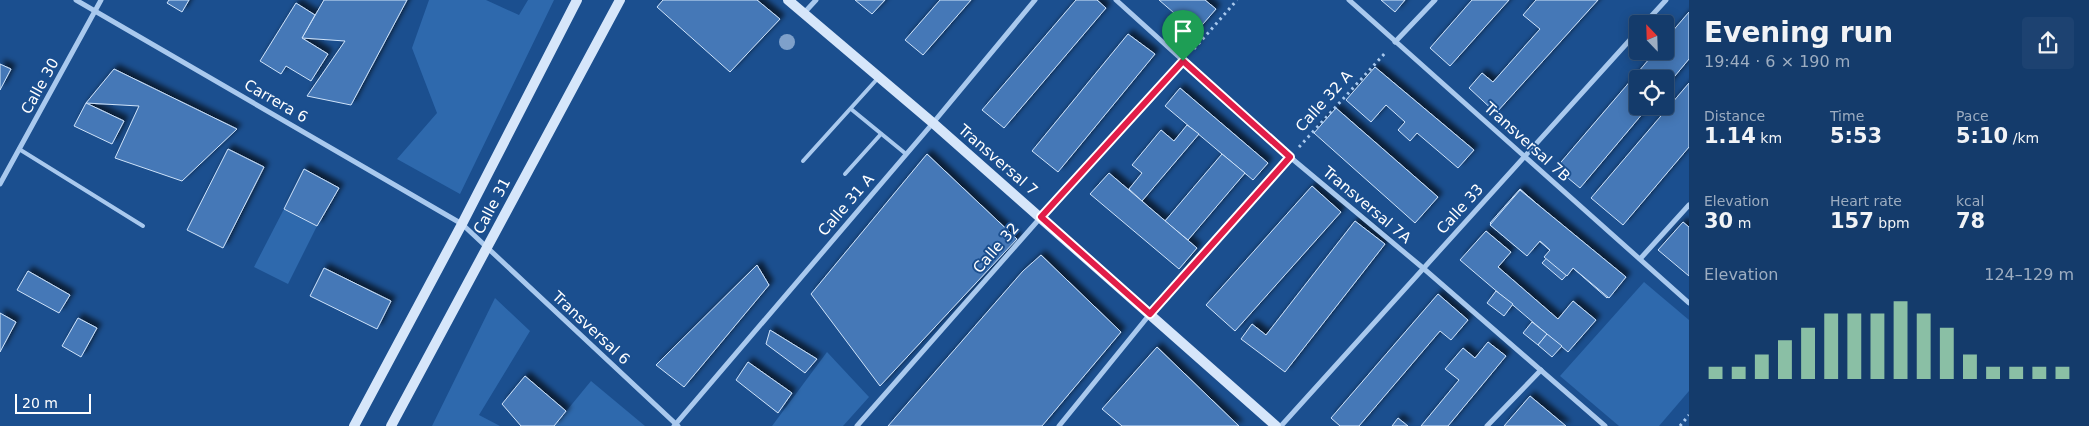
<!DOCTYPE html>
<html lang="en">
<head>
<meta charset="utf-8">
<style>
	:root { --surface:#143b6b; --page:#1d4271; --text:#f1f3f6; --muted:#9dadc1; --line:#33557e; --accent:#8abfa5 }
	body { margin:0; font-family:"DejaVu Sans",sans-serif; background:var(--page); color:var(--text); height:100vh; display:flex; flex-direction:column; font-size:19px; white-space:nowrap }
	* { box-sizing:border-box; margin:0 }
	p { font-size:16px; color:var(--muted) }
	.icon { flex:none; width:28px; height:28px; fill:none; stroke:currentColor; stroke-width:2; stroke-linecap:round; stroke-linejoin:round }
	.map { position:relative; flex:1; overflow:hidden }
	.side { display:flex; flex-direction:column; background:var(--surface); width:400px }
	.side>* { flex:none }
	.needle { width:32px; rotate:337deg }
	.controls { position:absolute; left:1629px; top:15px; display:grid; gap:10px }
	.controls a { display:grid; place-items:center; width:45px; height:45px; border-radius:5px; background:var(--surface); box-shadow:0 2px 12px #0003,0 0 0 1px var(--line); font-size:25px }
	.scale { position:absolute; left:15px; bottom:12px; width:76px; box-sizing:border-box; padding-left:5px; border:2px solid #fff; border-top:0; font-size:14px; line-height:18px; white-space:nowrap; color:#fff; -webkit-text-stroke:4px #1b4f8f; paint-order:stroke }
	.pin { position:absolute; display:grid; place-items:center; width:42px; height:42px; color:#fff; margin:-51px -21px; border-radius:50% 50% 50% 0; rotate:-45deg; box-shadow:0 0 5px #0007 }
	.pin .icon { rotate:45deg }
	.round { display:grid; place-items:center; flex:none; width:52px; height:52px; border-radius:5px; background:var(--page) }
	.summary { display:flex; align-items:center; justify-content:space-between; height:85px; padding:0 15px }
	h1 { font-size:28px; font-weight:800; line-height:38px }
	.stats { display:grid; grid-template-columns:repeat(3,1fr); gap:8px; height:85px; padding:5px 15px }
	.stats div { display:grid; align-content:center }
	.stats b { font-size:21px; font-weight:800 }
	.stats small { font-size:14px; font-weight:400 }
	.stats p { font-size:14px }
	.chart { height:140px; padding:10px 15px }
	.chart p { display:flex; justify-content:space-between }
	.chart svg { width:100%; height:90px; margin-top:5px; stroke:var(--accent); stroke-width:6 }
	main { display:flex; flex:1; min-height:0 }
	.map>svg:first-child { display:block }
	.green { fill:#2e69ad }
	.building { fill:#4478b7; stroke:#cfe3fa; filter:url(#shadow) }
	.lines { fill:none; stroke-linecap:round; stroke-linejoin:round }
	.path { stroke:#a9c9ee; stroke-width:3; stroke-dasharray:2.5 4; stroke-linecap:butt }
	.lane { stroke:#a9c9ee; stroke-width:4 }
	.street { stroke:#a9c9ee; stroke-width:5 }
	.secondary { stroke:#d6e6fa; stroke-width:10 }
	.tree { fill:#7ea0ca }
	.route-casing { stroke:#fff; stroke-width:10 }
	.route { stroke:#e11d48; stroke-width:6 }
	.labels { text-anchor:middle; stroke-width:4; stroke-linejoin:round; paint-order:stroke }
	.street-label { font-size:15px; fill:#fff; stroke:#1b4f8f }
</style>
</head>
<body>
<main>
<div class="map">
<svg width="1689" height="426" viewBox="0 0 1689 426">
	<defs>
		<filter id="shadow"><feDropShadow dx="4.5" dy="-4.5" stdDeviation="2.5" flood-color="#0009"/></filter>
	</defs>
	<rect width="100%" height="100%" fill="#1b4f8f"/>
	<g class="green">
		<polygon points="429,0 486,0 519,15 528,0 554,0 460,194 397,159 437,113 412,48"/>
		<polygon points="284,209 317,226 288,284 254,267"/>
		<polygon points="1644,282 1689,320 1689,391 1659,426 1619,426 1560,376"/>
		<polygon points="495,298 530,331 479,415 500,426 432,426"/>
		<polygon points="827,352 869,397 843,426 772,426"/>
		<polygon points="591,381 645,426 554,426"/>
	</g>
	<g class="building">
		<polygon points="169,0 189,0 182,12 167,3"/>
		<polygon points="324,0 407,0 351,105 307,96 345,41 302,38"/>
		<polygon points="663,0 757,0 780,19 730,72 657,7"/>
		<polygon points="855,0 885,0 872,14"/>
		<polygon points="940,0 971,0 923,55 905,40"/>
		<polygon points="1076,0 1097,0 1106,8 1004,128 982,110"/>
		<polygon points="1159,0 1205,0 1216,9 1196,32"/>
		<polygon points="1381,0 1405,0 1395,12"/>
		<polygon points="1472,0 1509,0 1450,66 1430,48"/>
		<polygon points="1536,0 1598,0 1496,113 1469,88 1482,73 1493,82 1540,29 1523,15"/>
		<polygon points="296,3 315,15 302,38 328,54 311,81 286,66 281,74 260,61"/>
		<polygon points="1689,12 1689,59 1665,88 1665,79 1638,79 1638,106 1649,106 1580,188 1556,168 1656,51 1665,51 1665,40"/>
		<polygon points="1128,34 1155,54 1058,172 1032,151"/>
		<polygon points="0,64 11,69 0,90"/>
		<polygon points="1375,67 1474,150 1458,168 1417,133 1410,141 1398,130 1405,122 1386,105 1371,122 1346,100"/>
		<polygon points="114,69 237,129 182,181 115,158 139,106 86,103"/>
		<polygon points="1689,83 1689,147 1623,225 1591,198"/>
		<polygon points="1180,88 1268,163 1253,180 1165,106"/>
		<polygon points="86,103 124,121 112,144 74,126"/>
		<polygon points="1336,108 1438,197 1415,223 1314,133"/>
		<polygon points="1187,125 1199,134 1142,201 1129,189 1142,173 1132,165 1161,130 1174,141"/>
		<polygon points="228,149 264,167 223,248 187,230"/>
		<polygon points="927,154 1017,239 880,386 811,294"/>
		<polygon points="1222,154 1245,173 1188,240 1165,221"/>
		<polygon points="304,169 339,188 317,226 284,209"/>
		<polygon points="1109,173 1197,248 1179,269 1090,194"/>
		<polygon points="1312,186 1341,212 1235,331 1206,305"/>
		<polygon points="1520,189 1623,280 1607,298 1573,268 1562,280 1542,263 1552,252 1538,240 1525,254 1490,223"/>
		<polygon points="1520,190 1626,277 1609,298 1573,268 1567,276 1544,257 1550,250 1540,241 1527,256 1490,225"/>
		<polygon points="1355,221 1385,244 1285,372 1241,339 1252,324 1266,335"/>
		<polygon points="1683,222 1689,227 1689,276 1658,250"/>
		<polygon points="1486,231 1511,252 1498,267 1558,319 1573,301 1596,320 1568,352 1460,260"/>
		<polygon points="1041,255 1121,332 1042,426 888,426 1023,271"/>
		<polygon points="757,265 769,285 684,387 656,365"/>
		<polygon points="324,268 391,301 377,329 310,296"/>
		<polygon points="28,271 70,295 59,313 17,290"/>
		<polygon points="1496,291 1513,304 1504,316 1487,303"/>
		<polygon points="1438,294 1468,320 1451,340 1440,331 1359,426 1340,426 1331,418"/>
		<polygon points="0,313 16,322 0,352"/>
		<polygon points="78,318 97,328 81,357 62,346"/>
		<polygon points="1532,322 1547,334 1538,345 1523,333"/>
		<polygon points="770,330 817,359 805,373 766,344"/>
		<polygon points="1547,334 1562,346 1552,357 1538,345"/>
		<polygon points="1488,342 1506,356 1448,426 1421,426 1459,380 1445,369 1463,348 1475,358"/>
		<polygon points="1157,347 1239,426 1122,426 1102,409"/>
		<polygon points="748,362 792,393 778,413 736,380"/>
		<polygon points="525,376 566,411 554,426 521,426 502,404"/>
		<polygon points="1530,396 1566,426 1504,426"/>
		<polygon points="1398,418 1408,426 1392,426"/>
	</g>
	<g class="lines">
		<g class="path">
			<polyline points="1194,49 1237,0"/>
			<polyline points="1299,147 1386,52"/>
			<polyline points="1680,426 1689,415"/>
		</g>
		<g class="lane">
			<polyline points="851,109 906,154"/>
			<polyline points="19,149 143,226"/>
			<polyline points="803,161 879,77"/>
			<polyline points="845,174 881,134"/>
		</g>
		<g class="street">
			<polyline points="76,0 462,224 678,426"/>
			<polyline points="1116,0 1290,157 1423,268 1605,426"/>
			<polyline points="1349,0 1689,303"/>
			<polyline points="804,13 816,0"/>
			<polyline points="1644,24 1666,0"/>
			<polyline points="1395,42 1435,0"/>
			<polyline points="0,184 101,0"/>
			<polyline points="1640,259 1689,205"/>
			<polyline points="674,426 933,123 1035,0"/>
			<polyline points="857,426 1041,217 1183,61"/>
			<polyline points="1059,426 1150,314 1290,157"/>
			<polyline points="1281,426 1638,31"/>
			<polyline points="1487,426 1541,370"/>
		</g>
		<g class="secondary">
			<polyline points="788,0 933,123 1276,426"/>
			<polyline points="354,426 462,224 577,0"/>
			<polyline points="391,426 620,0"/>
		</g>
	</g>
	<circle class="tree" cx="787" cy="42" r="8"/>
	<g class="lines">
		<defs>
			<polygon id="route" points="1183,61 1290,157 1150,314 1041,217"/>
		</defs>
		<use href="#route" class="route-casing"/>
		<use href="#route" class="route"/>
	</g>
	<g class="labels">
		<g class="street-label">
			<text transform="translate(40 86) rotate(-61)" y="5">Calle 30</text>
			<text transform="translate(276 101) rotate(30)" y="5">Carrera 6</text>
			<text transform="translate(1324 101) rotate(-48)" y="5">Calle 32 A</text>
			<text transform="translate(1527 142) rotate(42)" y="5">Transversal 7B</text>
			<text transform="translate(998 160) rotate(41)" y="5">Transversal 7</text>
			<text transform="translate(846 205) rotate(-49)" y="5">Calle 31 A</text>
			<text transform="translate(1367 205) rotate(40)" y="5">Transversal 7A</text>
			<text transform="translate(492 206) rotate(-62)" y="5">Calle 31</text>
			<text transform="translate(1460 209) rotate(-48)" y="5">Calle 33</text>
			<text transform="translate(996 248) rotate(-49)" y="5">Calle 32</text>
			<text transform="translate(591 328) rotate(43)" y="5">Transversal 6</text>
		</g>
	</g>
</svg>
<div class="controls">
<a><svg class="needle" viewBox="-14 -14 28 28"><path d="M0-13l5 13h-10z" fill="#e53935"/><path d="M0 13l5-13h-10z" fill="#9dadc1"/></svg></a>
<a><svg class="icon" aria-label="locate" viewBox="0 0 24 24"><circle cx="12" cy="12" r="6"/><path d="M12 2v4M12 18v4M2 12h4M18 12h4"/></svg></a>
</div>
<div class="scale">20 m</div>
<div class="pin" style="left:1183px;top:61px;background:#1e9e55"><svg class="icon" aria-label="arrive" viewBox="0 0 24 24"><path d="M6 21V4h12l-3 4 3 4H6"/></svg></div>
</div>
<section class="side">
<div class="summary"><div><h1>Evening run</h1><p>19:44 · 6 × 190 m</p></div><a class="round"><svg class="icon" aria-label="share" viewBox="0 0 24 24"><path d="M12 15V3M7 8l5-5 5 5M5 13v7h14v-7"/></svg></a></div>
<div class="stats">
<div><p>Distance</p><b>1.14<small> km</small></b></div>
<div><p>Time</p><b>5:53</b></div>
<div><p>Pace</p><b>5:10<small> /km</small></b></div>
</div>
<div class="stats">
<div><p>Elevation</p><b>30<small> m</small></b></div>
<div><p>Heart rate</p><b>157<small> bpm</small></b></div>
<div><p>kcal</p><b>78</b></div>
</div>
<div class="chart"><p><span>Elevation</span>124–129 m</p>
<svg viewBox="0 0 160 44" preserveAspectRatio="none"><path d="M5 44V38M15 44V38M25 44V32M35 44V25M45 44V19M55 44V12M65 44V12M75 44V12M85 44V6M95 44V12M105 44V19M115 44V32M125 44V38M135 44V38M145 44V38M155 44V38"/></svg>
</div>
</section>
</main>
</body>
</html>
